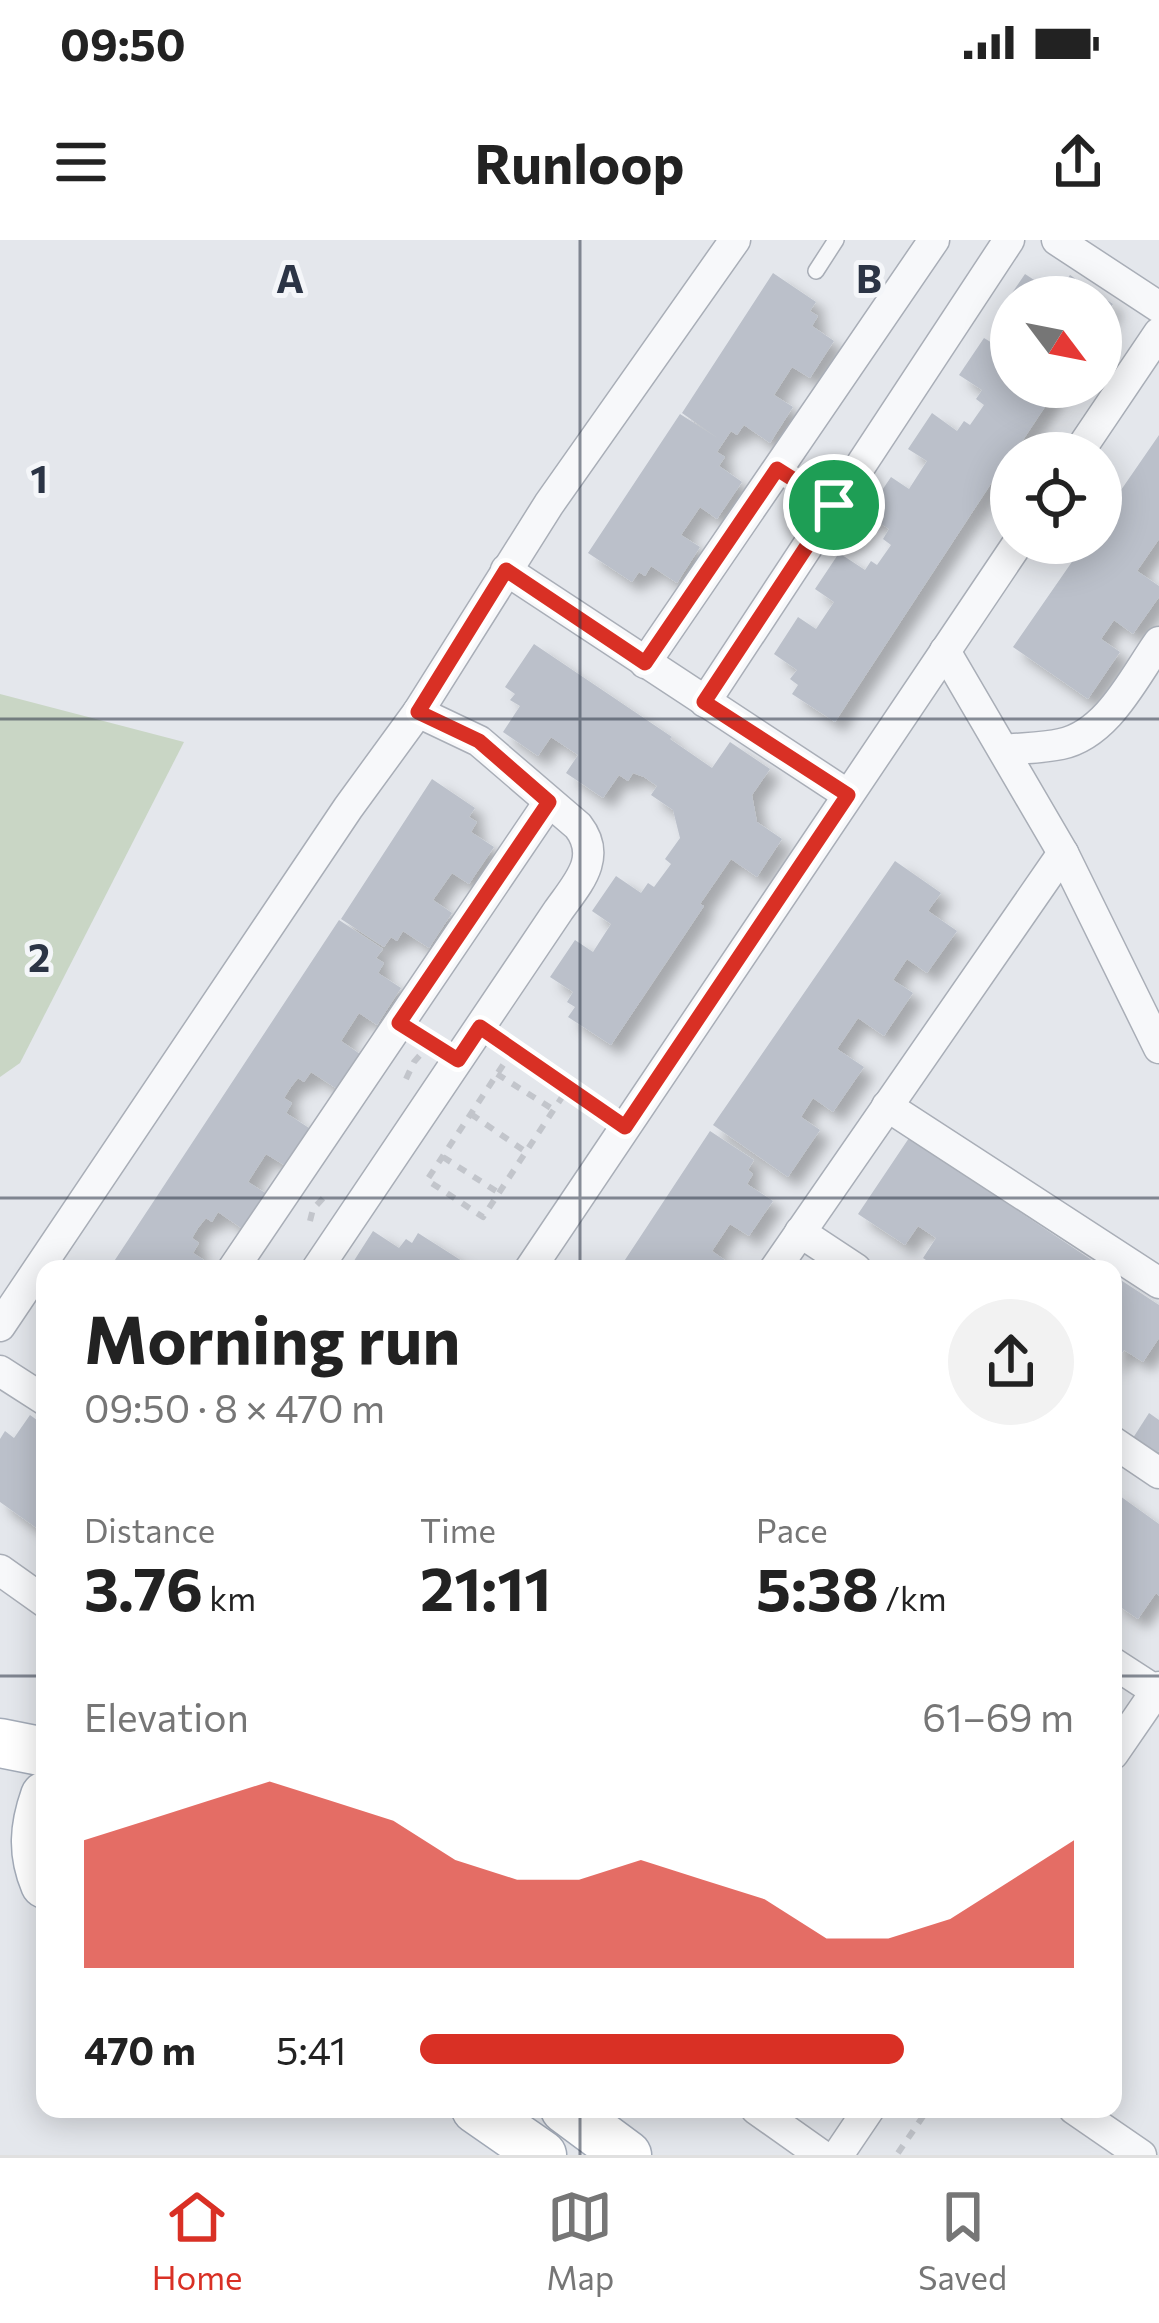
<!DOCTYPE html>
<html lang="en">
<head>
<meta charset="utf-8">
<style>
	:root { --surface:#fff; --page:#f2f2f2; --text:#222; --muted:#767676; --line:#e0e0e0; --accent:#d93025 }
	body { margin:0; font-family:Commissioner,sans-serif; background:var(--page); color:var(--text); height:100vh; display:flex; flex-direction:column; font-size:45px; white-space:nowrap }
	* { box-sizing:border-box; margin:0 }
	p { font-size:39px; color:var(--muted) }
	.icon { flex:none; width:66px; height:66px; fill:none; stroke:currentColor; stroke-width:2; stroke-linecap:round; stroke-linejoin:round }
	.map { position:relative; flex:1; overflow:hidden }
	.side { position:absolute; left:36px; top:1020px; width:1086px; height:858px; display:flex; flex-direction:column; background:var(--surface); border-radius:24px; box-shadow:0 6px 30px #0003 }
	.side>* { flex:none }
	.needle { width:78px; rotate:122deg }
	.buttons { position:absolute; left:990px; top:36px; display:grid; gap:24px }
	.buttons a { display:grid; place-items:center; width:132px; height:132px; border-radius:50%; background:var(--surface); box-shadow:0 6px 30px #0003; font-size:60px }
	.pin { position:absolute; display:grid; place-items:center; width:102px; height:102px; color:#fff; margin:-51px; border:6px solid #fff; border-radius:50%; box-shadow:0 3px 12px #0007 }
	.round { display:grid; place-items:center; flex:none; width:126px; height:126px; border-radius:63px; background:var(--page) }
	.summary { display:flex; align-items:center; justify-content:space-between; height:204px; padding:0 48px }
	h1 { font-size:66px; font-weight:700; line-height:90px }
	.stats { display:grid; grid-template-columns:repeat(3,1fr); gap:18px; height:204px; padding:12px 48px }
	.stats div { display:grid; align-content:center }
	.stats b { font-size:60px; font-weight:700 }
	.stats small { font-size:33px; font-weight:400 }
	.stats p { font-size:33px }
	.chart { height:336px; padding:24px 48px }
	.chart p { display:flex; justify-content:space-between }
	.chart svg { width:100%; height:216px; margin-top:12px; fill:var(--accent); opacity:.7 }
	ul { padding:0 48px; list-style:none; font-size:39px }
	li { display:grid; grid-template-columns:192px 144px 1fr; align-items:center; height:90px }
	li i { height:30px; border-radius:15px; background:var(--accent) }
	.status { display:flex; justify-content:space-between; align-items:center; height:84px; padding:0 60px; background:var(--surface); direction:ltr }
	.status svg { height:33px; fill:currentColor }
	header { display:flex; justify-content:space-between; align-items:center; height:156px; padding:0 48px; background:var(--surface); font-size:54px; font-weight:700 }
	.tabs { display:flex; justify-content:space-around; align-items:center; height:168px; border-top:3px solid var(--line); background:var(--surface); font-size:33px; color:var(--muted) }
	.tabs a { display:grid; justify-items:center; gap:6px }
	.tabs .active { color:var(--accent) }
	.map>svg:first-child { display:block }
	.green { fill:#c9d6c5 }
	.building { fill:#bbc0ca; filter:url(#shadow) }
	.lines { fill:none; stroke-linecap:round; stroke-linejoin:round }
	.lane-casing { stroke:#a9aeb7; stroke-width:18 }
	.street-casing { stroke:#a9aeb7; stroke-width:33 }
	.primary-casing { stroke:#a3abb8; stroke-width:51 }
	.path { stroke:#c2c5cb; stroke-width:6; stroke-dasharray:9 9; stroke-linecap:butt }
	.lane { stroke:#f7f8fa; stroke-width:15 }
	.street { stroke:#f7f8fa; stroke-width:30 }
	.primary { stroke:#fff; stroke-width:48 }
	.route-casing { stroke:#fff; stroke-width:24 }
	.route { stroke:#d93025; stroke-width:15 }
	.grid { fill:none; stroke:#2b3445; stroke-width:3; stroke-opacity:0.55 }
	.grid-label { font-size:39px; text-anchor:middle; font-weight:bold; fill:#2b3445; stroke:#f4f6f9; stroke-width:10; stroke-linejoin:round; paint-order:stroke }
</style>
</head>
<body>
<div class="status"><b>09:50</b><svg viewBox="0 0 49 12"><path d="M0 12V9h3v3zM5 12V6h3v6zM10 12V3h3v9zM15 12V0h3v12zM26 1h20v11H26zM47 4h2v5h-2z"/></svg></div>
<header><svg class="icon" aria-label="menu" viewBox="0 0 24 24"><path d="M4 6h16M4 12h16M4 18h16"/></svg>Runloop<svg class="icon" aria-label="share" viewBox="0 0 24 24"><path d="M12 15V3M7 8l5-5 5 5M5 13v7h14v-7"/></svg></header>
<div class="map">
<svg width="1159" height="1915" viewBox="0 0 1159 1915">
	<defs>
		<filter id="shadow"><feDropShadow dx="10" dy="10" stdDeviation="6" flood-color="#0004"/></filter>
	</defs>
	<rect width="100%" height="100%" fill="#e4e7ec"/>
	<polygon class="green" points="0,454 184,502 20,823 0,837"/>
	<g class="building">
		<polygon points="773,33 816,62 810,71 818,76 812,86 834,101 810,138 792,127 774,155 793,167 770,203 744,185 737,195 731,191 717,212 725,217 719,226 742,242 717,279 700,267 681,295 700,307 677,343 651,326 645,336 639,332 632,342 588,313 680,174 719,199 682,173"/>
		<polygon points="1025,34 1051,51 1057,41 1063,45 1070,35 1113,64 1101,82 1101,57 1011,57 1011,75 1001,69"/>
		<polygon points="1011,96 1011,147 1058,147 1021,203 1011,213 835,482 792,454 798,445 790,439 797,430 774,414 798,377 816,389 834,362 815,349 839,313 865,330 871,321 877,325 891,305 883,299 889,289 866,274 891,237 909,249 927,221 908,209 932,173 957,191 964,181 970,185 984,165 976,159 982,150 959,135 984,98 1002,109"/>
		<polygon points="1159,195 1159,299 1137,331 1159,346 1159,357 1133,394 1114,380 1101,399 1120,412 1088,459 1013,407 1085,303 1101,303 1101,279"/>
		<polygon points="534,404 672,497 670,499 712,528 730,502 770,529 752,555 757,582 782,599 757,637 731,619 700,664 704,666 611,805 568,777 575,767 567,762 573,752 550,737 575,700 593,712 611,684 592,671 616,636 641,653 648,643 654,647 671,624 665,619 680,598 673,570 651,555 657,546 644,537 633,533 628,541 619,535 603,558 566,533 578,515 551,497 538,516 503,492 520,466 510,460 515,454 505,447"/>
		<polygon points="432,539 475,568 469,577 477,582 471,592 494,607 469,644 452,633 433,660 452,673 429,708 403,691 397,701 391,697 384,707 341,679"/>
		<polygon points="895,621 941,653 928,671 957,691 927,733 907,719 893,740 913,753 884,796 858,778 837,809 864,827 833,872 813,858 801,877 820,890 788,937 713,885"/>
		<polygon points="339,680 383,709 376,718 384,723 378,733 401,748 377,785 359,773 341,801 360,814 337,849 311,832 304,842 298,838 291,847 284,858 292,863 286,873 309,888 284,925 266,914 248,942 267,954 244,990 218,972 212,982 206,978 198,988 192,998 199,1003 193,1013 218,1029 109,1029"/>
		<polygon points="710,891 754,920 748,930 753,934 747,944 773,961 749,996 730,984 712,1011 729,1023 725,1029 619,1029"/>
		<polygon points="909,898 1105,1029 998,1029 986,1021 981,1029 939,1029 923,1018 936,998 918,986 905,1005 858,974"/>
		<polygon points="373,991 399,1008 406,999 412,1003 418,993 462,1021 456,1029 353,1029 350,1027"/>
		<polygon points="1113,1035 1159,1065 1159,1098 1143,1122 1124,1110 1113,1127"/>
		<polygon points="1149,1173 1159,1180 1159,1210 1157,1214 1133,1198"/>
		<polygon points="30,1175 45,1186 45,1294 0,1262 0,1199 5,1191 14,1198"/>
		<polygon points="1113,1251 1159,1284 1159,1356 1156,1353 1138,1379 1113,1362 1113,1340 1116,1336 1113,1334"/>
	</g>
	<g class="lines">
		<defs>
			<polyline id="lane" points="816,31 836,0"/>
			<g id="street">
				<polyline points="1057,0 1159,67"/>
				<polyline points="1078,213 1159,93"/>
				<polyline points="506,330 848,555"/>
				<polyline points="945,411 1063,613 1159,808"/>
				<polyline points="645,423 934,0"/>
				<polyline points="705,462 1009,0"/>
				<path d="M 1004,510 C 1022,508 1043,508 1061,504 C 1108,494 1134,437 1159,402"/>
				<polyline points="887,866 1159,1043"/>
				<polyline points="800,992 856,1029"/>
				<polyline points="233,1029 549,562"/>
				<path d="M 317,1029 L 558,671 C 577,644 603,618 578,586 L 479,501 L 418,472"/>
				<polyline points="530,1029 1018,303"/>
				<polyline points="775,1029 1063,613"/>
				<polyline points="0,1086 348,568 418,472 549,264 735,0"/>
				<polyline points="0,1131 45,1160"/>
				<polyline points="1113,1202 1159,1233"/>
				<polyline points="0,1330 45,1362"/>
				<polyline points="1113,1423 1159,1453"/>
				<polyline points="1113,1514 1159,1447"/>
				<polyline points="756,1869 821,1915"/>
				<polyline points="1074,1869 1141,1915"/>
				<polyline points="838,1915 869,1869"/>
			</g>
			<g id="primary">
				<polyline points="0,1503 45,1512"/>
				<path d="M 45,1556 C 34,1587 32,1613 45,1644"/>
				<polyline points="476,1869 542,1915"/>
				<polyline points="565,1869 627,1915"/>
			</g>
		</defs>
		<use href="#lane" class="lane-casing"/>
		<use href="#street" class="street-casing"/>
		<use href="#primary" class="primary-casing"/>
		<g class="path">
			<polyline points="513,810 427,940 483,977 568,848"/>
			<polyline points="514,811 602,871"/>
			<polyline points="497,834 554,870"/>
			<polyline points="406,839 414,822 428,806"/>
			<polyline points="471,874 526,912"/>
			<polyline points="443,917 499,953"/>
			<polyline points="310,981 313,969 327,954"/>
			<polyline points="898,1913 928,1869"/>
		</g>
		<use href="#lane" class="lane"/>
		<use href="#street" class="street"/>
		<use href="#primary" class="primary"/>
	</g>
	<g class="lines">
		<defs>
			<polygon id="route" points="777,229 834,265 704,462 848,555 625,887 480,787 458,820 399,783 549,562 479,501 418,472 506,330 645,423"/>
		</defs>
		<use href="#route" class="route-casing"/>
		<use href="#route" class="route"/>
	</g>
	<path class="grid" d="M 580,0 L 580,1029M 0,479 L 1159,479M 0,958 L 1159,958M 0,1436 L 45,1436M 1113,1436 L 1159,1436M 580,1869 L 580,1915"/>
	<g class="grid-label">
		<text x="290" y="53">A</text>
		<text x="869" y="53">B</text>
		<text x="39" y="253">1</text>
		<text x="39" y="732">2</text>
	</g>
</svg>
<div class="buttons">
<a><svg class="needle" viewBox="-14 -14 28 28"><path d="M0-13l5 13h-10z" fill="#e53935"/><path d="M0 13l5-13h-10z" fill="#767676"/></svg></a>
<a><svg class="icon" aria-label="locate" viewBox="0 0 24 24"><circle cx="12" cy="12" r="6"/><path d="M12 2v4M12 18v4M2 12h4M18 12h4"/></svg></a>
</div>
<div class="pin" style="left:834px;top:265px;background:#1e9e55"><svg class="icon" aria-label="arrive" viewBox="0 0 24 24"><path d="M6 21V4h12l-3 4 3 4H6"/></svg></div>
<section class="side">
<div class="summary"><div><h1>Morning run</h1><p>09:50 · 8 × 470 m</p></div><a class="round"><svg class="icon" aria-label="share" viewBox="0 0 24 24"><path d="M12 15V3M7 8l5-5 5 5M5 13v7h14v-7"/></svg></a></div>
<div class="stats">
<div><p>Distance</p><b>3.76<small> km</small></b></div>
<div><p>Time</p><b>21:11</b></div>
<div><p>Pace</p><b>5:38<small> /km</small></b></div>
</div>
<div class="chart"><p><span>Elevation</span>61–69 m</p>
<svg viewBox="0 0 160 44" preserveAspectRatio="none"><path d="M0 44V18L10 14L20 10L30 6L40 10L50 14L60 22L70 26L80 26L90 22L100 26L110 30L120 38L130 38L140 34L150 26L160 18V44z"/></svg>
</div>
<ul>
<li><b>470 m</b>5:41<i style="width:74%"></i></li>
</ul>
</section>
</div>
<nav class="tabs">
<a class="active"><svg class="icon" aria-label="home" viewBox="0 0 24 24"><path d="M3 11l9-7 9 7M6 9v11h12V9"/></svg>Home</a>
<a><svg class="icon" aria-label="map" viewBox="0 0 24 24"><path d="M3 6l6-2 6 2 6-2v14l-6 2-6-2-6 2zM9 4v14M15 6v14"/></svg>Map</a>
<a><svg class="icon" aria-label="saved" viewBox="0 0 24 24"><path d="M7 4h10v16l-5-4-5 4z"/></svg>Saved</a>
</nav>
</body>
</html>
